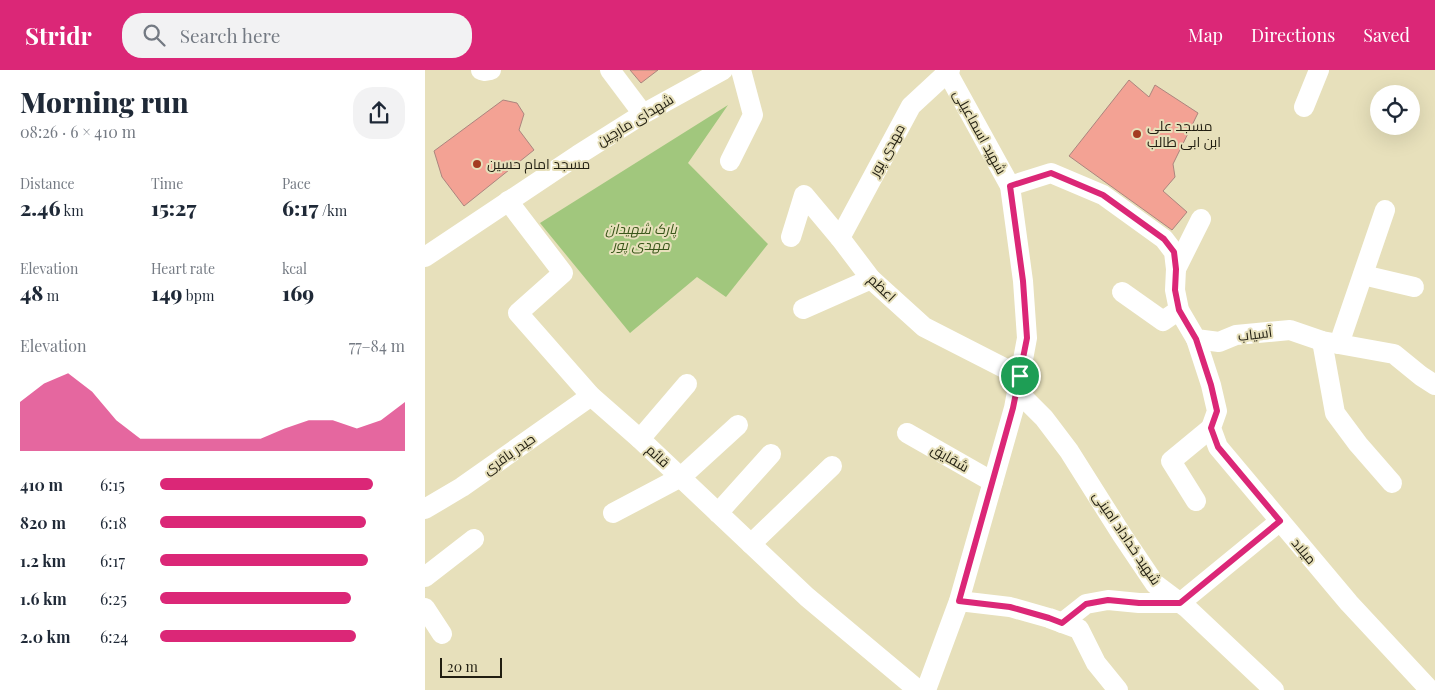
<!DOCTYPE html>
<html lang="en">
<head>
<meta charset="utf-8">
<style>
	:root { --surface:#fff; --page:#f2f2f3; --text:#1f2937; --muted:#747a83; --accent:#db2777 }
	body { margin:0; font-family:"Playfair Display",Cairo,serif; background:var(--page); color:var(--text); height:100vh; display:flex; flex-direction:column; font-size:19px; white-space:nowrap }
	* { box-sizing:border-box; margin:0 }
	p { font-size:16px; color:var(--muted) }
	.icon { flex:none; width:28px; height:28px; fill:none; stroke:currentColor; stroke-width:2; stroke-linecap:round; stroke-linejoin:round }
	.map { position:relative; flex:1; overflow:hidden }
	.panel { display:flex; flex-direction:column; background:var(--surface); width:425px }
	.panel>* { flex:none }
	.buttons { position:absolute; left:945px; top:15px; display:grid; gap:10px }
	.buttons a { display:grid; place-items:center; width:50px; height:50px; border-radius:50%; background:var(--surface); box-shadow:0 5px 20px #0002; font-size:25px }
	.scale { position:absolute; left:15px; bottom:12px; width:62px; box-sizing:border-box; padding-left:5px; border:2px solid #211e11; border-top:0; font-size:14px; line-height:18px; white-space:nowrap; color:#211e11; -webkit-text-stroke:4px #e7e0bb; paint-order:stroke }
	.pin { position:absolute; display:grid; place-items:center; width:42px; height:42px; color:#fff; margin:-21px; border:2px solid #fff; border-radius:50%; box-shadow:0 1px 5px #0007 }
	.round { display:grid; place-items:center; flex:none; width:52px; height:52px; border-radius:20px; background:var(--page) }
	.overview { display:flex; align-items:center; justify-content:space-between; height:85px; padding:0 20px }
	h1 { font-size:28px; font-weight:800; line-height:38px }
	.figures { display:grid; grid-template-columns:repeat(3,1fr); gap:8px; height:85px; padding:5px 20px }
	.figures div { display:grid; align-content:center }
	.figures b { font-size:21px; font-weight:800 }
	.figures small { font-size:14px; font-weight:400 }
	.figures p { font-size:14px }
	.chart { height:140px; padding:10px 20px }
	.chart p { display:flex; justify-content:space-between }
	.chart svg { width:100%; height:90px; margin-top:5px; fill:var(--accent); opacity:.7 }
	ul { padding:0 20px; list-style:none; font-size:16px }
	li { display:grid; grid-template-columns:80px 60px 1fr; align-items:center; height:38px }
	li i { height:12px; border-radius:6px; background:var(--accent) }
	header { display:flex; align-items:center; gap:30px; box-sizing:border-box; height:70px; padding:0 25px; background:var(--accent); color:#fff }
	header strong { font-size:24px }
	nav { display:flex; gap:28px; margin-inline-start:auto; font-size:18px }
	.search { width:350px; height:45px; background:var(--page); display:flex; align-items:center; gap:12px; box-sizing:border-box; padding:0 18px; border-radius:20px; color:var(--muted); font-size:19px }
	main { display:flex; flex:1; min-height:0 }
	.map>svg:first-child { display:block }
	.green { fill:#a1c77d }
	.building { fill:#f3a294; stroke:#ab857e }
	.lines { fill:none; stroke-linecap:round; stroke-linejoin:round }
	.minor { stroke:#fff; stroke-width:20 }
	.route-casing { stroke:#fff; stroke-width:10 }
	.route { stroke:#db2777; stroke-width:6 }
	.poi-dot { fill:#a43b21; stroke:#e7e0bb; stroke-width:2 }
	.labels { text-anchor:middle; stroke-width:4; stroke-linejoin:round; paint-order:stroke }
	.street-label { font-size:14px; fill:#211e11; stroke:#e7e0bb }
	.poi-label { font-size:14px; fill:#211e11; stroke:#e7e0bb; text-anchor:start }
	.park-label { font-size:14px; font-style:italic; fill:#3a561a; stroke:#e7e0bb }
</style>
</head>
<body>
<header>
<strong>Stridr</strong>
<div class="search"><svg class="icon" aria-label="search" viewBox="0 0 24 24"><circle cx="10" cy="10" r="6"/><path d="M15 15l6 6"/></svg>Search here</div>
<nav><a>Map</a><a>Directions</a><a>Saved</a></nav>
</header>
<main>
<section class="panel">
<div class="overview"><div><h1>Morning run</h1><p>08:26 · 6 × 410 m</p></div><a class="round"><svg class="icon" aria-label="share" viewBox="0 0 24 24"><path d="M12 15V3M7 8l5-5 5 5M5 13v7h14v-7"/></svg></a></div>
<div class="figures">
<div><p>Distance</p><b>2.46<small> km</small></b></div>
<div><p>Time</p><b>15:27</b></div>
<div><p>Pace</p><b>6:17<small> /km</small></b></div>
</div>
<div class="figures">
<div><p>Elevation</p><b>48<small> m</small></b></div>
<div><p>Heart rate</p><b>149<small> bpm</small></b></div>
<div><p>kcal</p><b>169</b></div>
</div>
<div class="chart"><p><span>Elevation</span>77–84 m</p>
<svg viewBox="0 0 160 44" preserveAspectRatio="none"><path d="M0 44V20L10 11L20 6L30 15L40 29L50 38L60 38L70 38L80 38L90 38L100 38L110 33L120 29L130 29L140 33L150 29L160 20V44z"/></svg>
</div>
<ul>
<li><b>410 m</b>6:15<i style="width:87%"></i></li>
<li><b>820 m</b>6:18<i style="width:84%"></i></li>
<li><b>1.2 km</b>6:17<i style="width:85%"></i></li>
<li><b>1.6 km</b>6:25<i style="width:78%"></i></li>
<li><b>2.0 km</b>6:24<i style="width:80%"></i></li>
</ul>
</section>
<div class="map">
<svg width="1010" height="620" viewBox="0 0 1010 620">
	<rect width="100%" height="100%" fill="#e7e0bb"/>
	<polygon class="green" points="303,35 263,93 343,174 301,227 272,207 205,263 115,153"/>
	<g class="building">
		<polygon points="205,0 233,0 216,13"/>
		<polygon points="704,10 724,27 730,15 773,43 748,94 750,107 738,121 762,142 747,160 644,86"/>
		<polygon points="78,30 92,33 99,44 94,60 109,80 39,136 17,107 9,81"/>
	</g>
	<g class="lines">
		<g class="minor">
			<polyline points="56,0 60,1 66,0"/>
			<polyline points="185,0 218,44"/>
			<polyline points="879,37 894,0"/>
			<polyline points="305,91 328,45 316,0"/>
			<polyline points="585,116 626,103 678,125 739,169 749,182 751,199 750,220 754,240 771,269 794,272 811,265 865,260 897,271 969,284 996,306 1010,315"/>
			<polyline points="83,131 138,203 93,243 166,326 215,369 382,527 493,620"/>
			<polyline points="366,167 379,125 415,168 446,209 499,257 595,306"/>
			<polyline points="415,168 486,36 525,0"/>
			<polyline points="0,187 153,85 218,44 298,0"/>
			<polyline points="751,199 776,149"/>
			<polyline points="938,205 989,217"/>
			<polyline points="697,222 738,251 754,240"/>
			<polyline points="378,239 446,209"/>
			<polyline points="771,269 786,315 792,341 786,358 793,377 924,533 1005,620"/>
			<polyline points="897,271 910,343 933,374 967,413"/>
			<polyline points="914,274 960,140"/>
			<polyline points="592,321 619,348 644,381 697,465 730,514 762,538 849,620"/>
			<polyline points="482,363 568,412"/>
			<polyline points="215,369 262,314"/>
			<polyline points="771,431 746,391 786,358"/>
			<polyline points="0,439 37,417 166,326"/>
			<polyline points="188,443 256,407 313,355"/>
			<polyline points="293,443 346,384"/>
			<polyline points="326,474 407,396"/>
			<polyline points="0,507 49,469"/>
			<polyline points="534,531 585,537 624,548 654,559 671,593 693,620"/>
			<polyline points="0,538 17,564"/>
			<polyline points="637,553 661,534 683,530 714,533 755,533 855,451"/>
			<polyline points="501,620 534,531 589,338 602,268 598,211 585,116 521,0"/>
		</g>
	</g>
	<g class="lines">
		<defs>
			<polygon id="route" points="626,103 678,125 739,169 749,182 751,199 750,220 754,240 771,269 786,315 792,341 786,358 793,377 855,451 755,533 714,533 683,530 661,534 637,553 624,548 585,537 534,531 588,338 602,268 598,211 585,116"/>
		</defs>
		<use href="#route" class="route-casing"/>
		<use href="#route" class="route"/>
	</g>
	<g class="poi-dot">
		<circle cx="712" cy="64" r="5"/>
		<circle cx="52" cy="94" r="5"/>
	</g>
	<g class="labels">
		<g class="street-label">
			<text transform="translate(210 50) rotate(-31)" y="5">شهدای مارچین</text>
			<text transform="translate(555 62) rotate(61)" y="5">شهید اسماعیلی</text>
			<text transform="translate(462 80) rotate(-61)" y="5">مهدی پور</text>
			<text transform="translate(457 218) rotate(44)" y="5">اعظم</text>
			<text transform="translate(830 264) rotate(-7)" y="5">آسیاب</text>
			<text transform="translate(84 384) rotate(-35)" y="5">حیدر باقری</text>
			<text transform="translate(233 386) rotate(43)" y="5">قائم</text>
			<text transform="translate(525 388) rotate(30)" y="5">شقایق</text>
			<text transform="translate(702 468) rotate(56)" y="5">شهید خداداد امینی</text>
			<text transform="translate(879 481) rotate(50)" y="5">میلاد</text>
		</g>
		<g class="poi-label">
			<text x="722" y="61">مسجد علی<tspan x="722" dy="16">ابن ابی طالب</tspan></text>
			<text x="62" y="99">مسجد امام حسین</text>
		</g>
		<g class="park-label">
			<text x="216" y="164">پارک شهیدان<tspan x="216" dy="16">مهدی پور</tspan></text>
		</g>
	</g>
</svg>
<div class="buttons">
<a><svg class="icon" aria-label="locate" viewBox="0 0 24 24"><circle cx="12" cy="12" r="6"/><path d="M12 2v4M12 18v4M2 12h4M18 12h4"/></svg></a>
</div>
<div class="scale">20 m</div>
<div class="pin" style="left:595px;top:306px;background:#1e9e55"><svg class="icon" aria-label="arrive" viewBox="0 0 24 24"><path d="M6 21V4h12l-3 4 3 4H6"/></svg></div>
</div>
</main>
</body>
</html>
